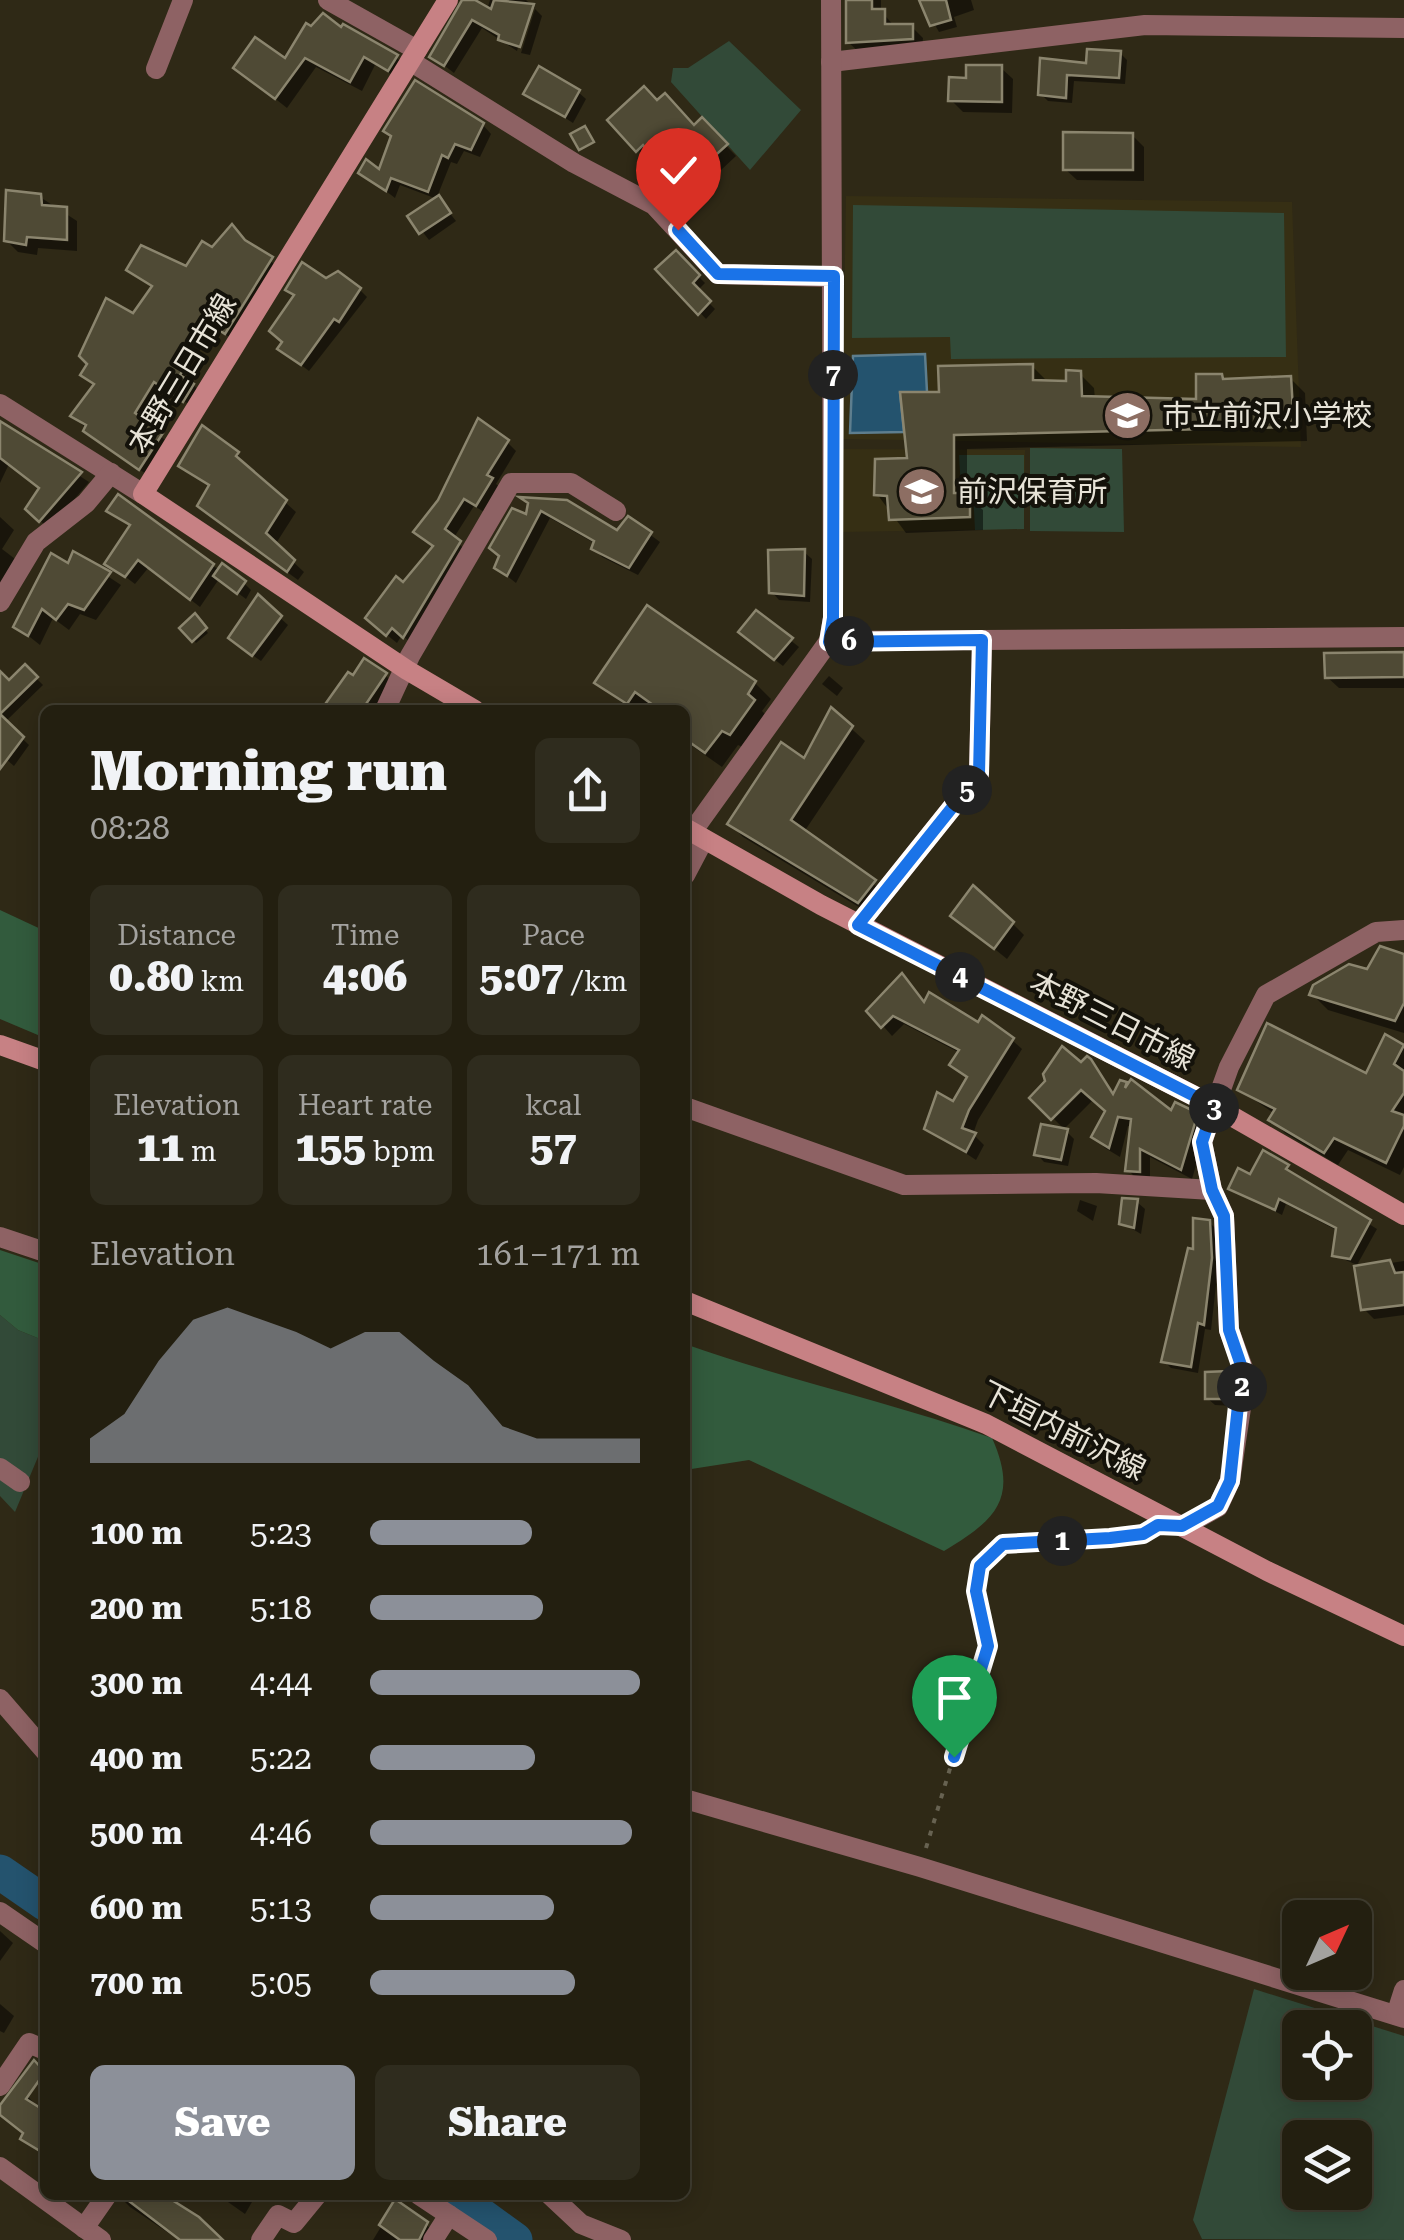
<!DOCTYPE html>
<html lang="en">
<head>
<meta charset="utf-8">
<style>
	:root { --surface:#231f10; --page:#2f2c1e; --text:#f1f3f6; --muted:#a3a29f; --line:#403d30; --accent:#8c9099 }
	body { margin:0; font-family:"Roboto Serif","Noto Sans JP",serif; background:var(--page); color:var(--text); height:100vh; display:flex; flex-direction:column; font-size:38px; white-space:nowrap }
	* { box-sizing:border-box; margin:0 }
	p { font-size:32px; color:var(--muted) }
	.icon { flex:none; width:55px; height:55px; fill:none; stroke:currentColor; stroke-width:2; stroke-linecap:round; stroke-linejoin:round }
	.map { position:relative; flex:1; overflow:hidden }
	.panel { position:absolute; left:40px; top:705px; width:650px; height:1495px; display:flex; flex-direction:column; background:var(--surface); border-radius:15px; box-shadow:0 5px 25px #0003,0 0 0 2px var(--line) }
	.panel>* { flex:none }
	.needle { width:65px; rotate:46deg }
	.buttons { position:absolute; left:1282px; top:1900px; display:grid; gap:20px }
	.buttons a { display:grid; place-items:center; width:90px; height:90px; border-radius:15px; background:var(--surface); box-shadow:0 5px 25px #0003,0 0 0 2px var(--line); font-size:50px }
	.pin { position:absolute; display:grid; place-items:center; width:85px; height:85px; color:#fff; margin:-102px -42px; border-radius:50% 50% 50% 0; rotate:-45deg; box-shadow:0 0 10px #0007 }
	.pin .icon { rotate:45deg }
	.km { position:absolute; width:50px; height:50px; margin:-25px; border-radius:50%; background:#222; color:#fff; font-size:28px; line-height:50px; text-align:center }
	.round { display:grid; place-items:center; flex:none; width:105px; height:105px; border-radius:15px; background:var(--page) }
	.summary { display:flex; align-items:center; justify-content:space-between; height:170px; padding:0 50px }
	h1 { font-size:55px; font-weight:800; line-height:75px }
	.figures { display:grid; grid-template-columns:repeat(3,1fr); gap:15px; height:170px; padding:10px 50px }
	.figures div { display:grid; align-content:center; border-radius:15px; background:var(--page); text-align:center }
	.figures b { font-size:42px; font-weight:800 }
	.figures small { font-size:28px; font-weight:400 }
	.figures p { font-size:28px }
	.chart { height:280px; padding:20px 50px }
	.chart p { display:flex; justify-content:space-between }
	.chart svg { width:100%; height:180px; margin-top:10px; fill:var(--accent); opacity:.7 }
	.cta { display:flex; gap:20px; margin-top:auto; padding:20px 50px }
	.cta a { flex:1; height:115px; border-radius:15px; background:var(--accent); color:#fff; font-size:40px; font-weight:800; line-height:115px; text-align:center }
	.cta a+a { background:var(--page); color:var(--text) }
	ul { padding:0 50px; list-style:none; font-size:32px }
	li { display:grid; grid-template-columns:160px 120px 1fr; align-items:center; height:75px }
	li i { height:25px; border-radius:12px; background:var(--accent) }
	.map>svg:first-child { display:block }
	.built { fill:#362f14 }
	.green { fill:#324a38; fill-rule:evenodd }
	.forest { fill:#325b3d }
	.water { fill:#24536e; stroke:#5e7e8e; stroke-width:2.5 }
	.shadow { fill:#0007 }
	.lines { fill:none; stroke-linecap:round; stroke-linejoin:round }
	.river { stroke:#24536e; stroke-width:35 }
	.building { fill:#4f4a35; stroke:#8b856e; stroke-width:2.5 }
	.path { stroke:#676251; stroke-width:4; stroke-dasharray:5 8; stroke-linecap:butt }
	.street { stroke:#8e6264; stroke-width:20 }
	.secondary { stroke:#c78184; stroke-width:20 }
	.route-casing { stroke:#fff; stroke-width:20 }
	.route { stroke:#1a73e8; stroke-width:12 }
	.labels { text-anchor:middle; stroke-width:8; stroke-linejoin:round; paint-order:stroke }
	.street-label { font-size:30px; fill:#e7e3d7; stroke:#14120a }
	.poi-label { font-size:30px; fill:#e7e3d7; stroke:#14120a; text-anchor:start }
</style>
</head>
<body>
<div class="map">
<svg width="1404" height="2240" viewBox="0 0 1404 2240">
	<rect width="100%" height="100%" fill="#2f2916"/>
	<g class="built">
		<polygon points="846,196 1292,202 1301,447 842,439"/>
		<polygon points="840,449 1025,450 1024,529 841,532"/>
	</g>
	<g class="green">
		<polygon points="729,41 801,110 750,170 671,82 673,68 688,68"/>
		<polygon points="853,205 1284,213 1286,357 951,359 950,337 852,338"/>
		<polygon points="1030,448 1122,449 1124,532 1030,531"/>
		<polygon points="959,455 1024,455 1024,529 975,530 973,490 961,489"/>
		<polygon points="0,1315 18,1330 45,1341 45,1440 15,1512 0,1496"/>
		<path d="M 1254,1989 L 1404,2036 L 1404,2240 L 1202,2239 L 1193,2220 ZM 1300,2028 L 1355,2028 L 1355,2082 L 1300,2082 ZM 1300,2138 L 1355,2138 L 1355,2192 L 1300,2192 Z"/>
	</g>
	<g class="forest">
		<polygon points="0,910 45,931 45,1038 0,1019"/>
		<polygon points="0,1250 45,1265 45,1341 18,1330 0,1315"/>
		<path d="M 685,1344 C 786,1380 891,1402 992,1438 C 1019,1498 996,1520 944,1551 L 749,1460 L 685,1470 Z"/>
	</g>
	<polygon class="water" points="925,354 927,392 900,393 904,432 850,433 853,356"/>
	<g class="shadow">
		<polygon points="464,0 487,10 490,0 526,0 535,8 530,8 517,51 482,28 454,73 432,56"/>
		<polygon points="848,0 881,0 881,11 895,27 912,27 923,38 922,48 859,52 848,42"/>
		<polygon points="921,0 971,0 974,10 954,17 957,27 939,32"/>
		<polygon points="535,9 542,16 530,55 521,53"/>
		<polygon points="342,31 396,57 407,68 400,79 375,65 362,91 316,67 287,108 236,68 285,62"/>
		<polygon points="1120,53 1127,60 1125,84 1074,81 1072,103 1048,101 1041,94 1043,61 1088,66"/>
		<polygon points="1001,68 1013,79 1012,113 963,112 951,100 968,80"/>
		<polygon points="578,92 586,99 573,123 526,93"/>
		<polygon points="657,104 694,128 702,121 736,156 720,171 690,140 664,164 654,154 648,160 638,150"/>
		<polygon points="483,125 491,134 480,157 464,151 457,164 451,162 437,197 456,221 429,240 411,217 437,199 400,185 395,198 361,172 380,173"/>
		<polygon points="1132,135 1144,147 1144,181 1077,180 1065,169"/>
		<polygon points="40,197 77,221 77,251 38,248 37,255 18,252 6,240"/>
		<polygon points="246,244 280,268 235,341 214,327 185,375 202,395 194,407 163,389 143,422 170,444 149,476 95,439 74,415 96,386 83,375 153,288 129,269 187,269 213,250"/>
		<polygon points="676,254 705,283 697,291 715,309 706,319 659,269"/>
		<polygon points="326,281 360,290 367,297 309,371 280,349"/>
		<polygon points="1032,366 1046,380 1069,384 1080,374 1094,388 1095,399 1199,401 1221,377 1226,382 1290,378 1305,393 1307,441 967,449 967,496 983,510 983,530 906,533 877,494 909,461 942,394"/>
		<polygon points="0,424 89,482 49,529 28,509 42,489 9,464 0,483"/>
		<polygon points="507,442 516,451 496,484 501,488 486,513 474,506 453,539 468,552 413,645 402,635 397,643 377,627 434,547 417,532"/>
		<polygon points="237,453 246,467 296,512 275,545 304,572 298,580 210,516 200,506 211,487 181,465"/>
		<polygon points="530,504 618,533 629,519 660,542 638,575 602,557 594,548 596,544 550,518 516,583 497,568 528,518"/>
		<polygon points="110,510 244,583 251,590 246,599 219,579 200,607 149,567 135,584 107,563 132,527"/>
		<polygon points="0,517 14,530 2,549 23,565 0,595"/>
		<polygon points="804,552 812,559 810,602 779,600 772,592"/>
		<polygon points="74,554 121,585 96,620 80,614 69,630 53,618 40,645 16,626 70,567"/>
		<polygon points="258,598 288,625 261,661 238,645"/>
		<polygon points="756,613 799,647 783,666 749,640"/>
		<polygon points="195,617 208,633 196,643 183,628"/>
		<polygon points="1404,654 1404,688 1339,688 1327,677"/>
		<polygon points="25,667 43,685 5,722 29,745 14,766 0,754 0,674 9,683"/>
		<polygon points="385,675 395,685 378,710 324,710"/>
		<polygon points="829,676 843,688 837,696 822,684"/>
		<polygon points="597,683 755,683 771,699 762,711 769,718 747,749 738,745 722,767 685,741 685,710 658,710 652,706 649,710 631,710"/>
		<polygon points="832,711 865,741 804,832 888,895 872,915 743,837 730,824 805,761"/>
		<polygon points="954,916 1012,923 1024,935 1007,959"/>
		<polygon points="1404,957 1404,1033 1328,1010 1312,994"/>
		<polygon points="925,1005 1012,1040 1022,1049 978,1120 973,1134 984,1145 976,1160 927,1128 954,1105 969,1079 952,1065 960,1053 904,1024 892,1036 870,1011"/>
		<polygon points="1386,1037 1404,1048 1404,1167 1400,1175 1348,1150 1338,1165 1285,1133 1272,1119 1275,1114 1240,1090 1367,1076"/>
		<polygon points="1089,1061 1115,1095 1125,1084 1172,1114 1196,1115 1207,1127 1192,1179 1150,1157 1150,1182 1139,1181 1128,1170 1133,1127 1128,1126 1120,1157 1105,1148 1094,1137 1107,1111 1094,1099 1064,1129 1033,1098"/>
		<polygon points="1067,1132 1074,1139 1068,1166 1044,1162 1037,1154"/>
		<polygon points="1287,1167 1292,1176 1377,1229 1357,1265 1334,1255 1338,1231 1286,1204 1282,1215 1231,1188"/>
		<polygon points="1080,1200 1097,1206 1093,1221 1077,1211"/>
		<polygon points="1137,1202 1145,1209 1141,1234 1122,1223"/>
		<polygon points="1209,1222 1217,1230 1218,1267 1211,1330 1205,1329 1198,1373 1171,1368 1164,1361"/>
		<polygon points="1404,1261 1404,1315 1374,1319 1363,1308 1357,1268"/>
		<polygon points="1228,1374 1235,1381 1234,1406 1215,1405 1207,1398"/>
		<polygon points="0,1931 13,1943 0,1961"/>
		<polygon points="0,2004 14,2016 4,2033 0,2031"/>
		<polygon points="19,2086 45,2116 45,2156 0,2113"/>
		<polygon points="126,2195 160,2195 219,2240 179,2240 130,2207 123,2200"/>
		<polygon points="218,2195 256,2195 245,2214"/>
		<polygon points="396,2202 434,2231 429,2240 373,2240"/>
	</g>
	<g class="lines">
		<g class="river">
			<polyline points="0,1872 45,1903"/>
			<polyline points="453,2195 515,2240"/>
		</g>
	</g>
	<g class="building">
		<polygon points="462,0 475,0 491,9 494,0 534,4 520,47 498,40 499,35 472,20 444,66 429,57"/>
		<polygon points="846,0 872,0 872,9 885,9 885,24 913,24 913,39 846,43"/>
		<polygon points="919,0 946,0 951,20 930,26"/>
		<polygon points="323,13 341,27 343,24 398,55 388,71 364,57 350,82 305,58 275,99 233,68 255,37 285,58 306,23 311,26"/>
		<polygon points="1087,49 1121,51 1119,78 1067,75 1066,98 1038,95 1040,58 1086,63"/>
		<polygon points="966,65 1002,65 1002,102 948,101 949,77 966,78"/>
		<polygon points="539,66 580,90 565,117 523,94"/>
		<polygon points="415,80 484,123 471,150 455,144 448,158 442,155 428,192 391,178 386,191 358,173 366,159 379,169 391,136 383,131"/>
		<polygon points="644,86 657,100 665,93 694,125 702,117 728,144 708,162 678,131 652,156 643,145 636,152 607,120"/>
		<polygon points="585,126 594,142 579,150 570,134"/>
		<polygon points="1063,132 1133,133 1133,170 1063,170"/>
		<polygon points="6,190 41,194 42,205 67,207 67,240 27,237 26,245 4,241"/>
		<polygon points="439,195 451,213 419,234 407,216"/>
		<polygon points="232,224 245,240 273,257 225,334 205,321 177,365 183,370 180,375 194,384 183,402 154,382 135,413 163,433 139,470 83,431 86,425 70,416 94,384 80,375 87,364 79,356 106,298 133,313 152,286 126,270 141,245 186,266 202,241 212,247"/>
		<polygon points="676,250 700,275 693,283 711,301 698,315 655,269"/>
		<polygon points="302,262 326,278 338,271 361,288 339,322 334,319 301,365 277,349 282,342 269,331 294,295 285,290"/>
		<polygon points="1033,364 1033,380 1066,381 1066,370 1081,371 1082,396 1196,399 1196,374 1222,374 1223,379 1291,376 1294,427 954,435 954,493 970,493 970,517 889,520 887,496 874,495 875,459 907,458 900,392 939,392 938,366"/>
		<polygon points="478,418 509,440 487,475 493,478 476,506 464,499 445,529 461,541 403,638 392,628 386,636 365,618 396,576 403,582 433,546 413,532 438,500"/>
		<polygon points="0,421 82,472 39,522 25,509 39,488 0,458"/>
		<polygon points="202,425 239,452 236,456 287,500 266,533 295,560 287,572 197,506 209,485 178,466"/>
		<polygon points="118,494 214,564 190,600 138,560 125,577 104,564 130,525 106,511"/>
		<polygon points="519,497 567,500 617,530 628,516 652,532 629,568 591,549 594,541 541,511 507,576 494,568 499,556 489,548 512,508 526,514 528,503"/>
		<polygon points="805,549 804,596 769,593 768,550"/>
		<polygon points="73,551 111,572 84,610 68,604 56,620 42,609 28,636 13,627 51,553 68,563"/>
		<polygon points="222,563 246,581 237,594 213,576"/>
		<polygon points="258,594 282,616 252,656 228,638"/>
		<polygon points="647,605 756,681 748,694 755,700 730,735 722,731 705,753 685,739 685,710 660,710 635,692 627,704 594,683"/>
		<polygon points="756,610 793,638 774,660 738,632"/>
		<polygon points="195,613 207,628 192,642 179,628"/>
		<polygon points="1404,652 1404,677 1325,678 1324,653"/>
		<polygon points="364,658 387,673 362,710 321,710 348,672 353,675"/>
		<polygon points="25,664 38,677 0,714 24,737 0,769 0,671 9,680"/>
		<polygon points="831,707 853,726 791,820 876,880 858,903 727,824 781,742 804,758"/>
		<polygon points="973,885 1014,922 994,949 950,916"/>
		<polygon points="1380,946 1404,954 1404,1003 1395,1021 1309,995 1313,985 1349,964 1367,969"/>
		<polygon points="902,973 924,1002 929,992 978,1022 982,1015 1014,1038 969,1110 962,1128 976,1133 966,1152 924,1129 937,1092 953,1101 967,1077 949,1065 959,1050 893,1016 881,1028 866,1011"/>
		<polygon points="1267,1023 1366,1073 1385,1034 1404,1045 1394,1064 1404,1071 1404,1093 1392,1111 1404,1115 1404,1126 1386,1163 1334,1138 1324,1153 1268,1120 1275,1109 1237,1090"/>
		<polygon points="1062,1046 1081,1062 1087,1056 1091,1059 1113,1094 1120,1080 1127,1082 1125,1088 1131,1079 1171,1110 1175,1102 1198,1113 1181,1170 1140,1149 1140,1172 1125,1171 1131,1119 1118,1117 1109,1148 1091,1137 1105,1111 1081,1090 1051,1120 1029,1098 1045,1081 1043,1074"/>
		<polygon points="1041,1124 1068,1129 1061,1160 1034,1155"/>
		<polygon points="1263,1150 1289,1165 1286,1169 1371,1220 1350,1259 1332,1256 1336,1228 1279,1199 1275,1210 1228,1189 1238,1168 1250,1174"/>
		<polygon points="1122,1198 1138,1199 1134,1228 1119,1224"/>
		<polygon points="1193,1218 1210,1220 1212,1258 1204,1325 1198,1323 1191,1367 1161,1362 1188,1248 1193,1249"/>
		<polygon points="1390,1260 1395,1273 1404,1272 1404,1305 1361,1310 1354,1266"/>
		<polygon points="1229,1371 1228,1399 1205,1399 1205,1372"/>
		<polygon points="34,2060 45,2072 26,2099 45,2111 45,2154 20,2139 23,2133 0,2115 0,2105"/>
		<polygon points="121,2195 164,2195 199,2217 223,2240 180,2240"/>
		<polygon points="395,2199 428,2222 419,2240 400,2240 379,2225"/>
	</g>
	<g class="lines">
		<polyline class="path" points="926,1848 987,1646 977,1591 981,1565 1003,1545 1110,1538 1148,1531"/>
		<g class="street">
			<polyline points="328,0 417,50"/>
			<polyline points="410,61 574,163 654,205 718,274 833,277"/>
			<polyline points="831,62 1145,25 1404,28"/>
			<polyline points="156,69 183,0"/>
			<polyline points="0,404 143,494"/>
			<polyline points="0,602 36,542 86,503 111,473"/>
			<polyline points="829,641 1404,637"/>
			<polyline points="385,710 410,656 511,483 571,483 616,511"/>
			<polyline points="692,832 829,641 833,618 831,0"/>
			<polyline points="685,875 704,839"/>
			<polyline points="858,925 979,774 982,640"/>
			<polyline points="685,1107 904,1185 1096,1183 1212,1190"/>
			<polyline points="0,1237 45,1252"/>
			<polyline points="0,1468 20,1482"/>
			<polyline points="1182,1527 1218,1507 1230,1481 1241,1408 1243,1368 1229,1330 1224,1216 1212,1190 1202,1142 1229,1067 1266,995 1376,932 1404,930"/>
			<polyline points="0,1699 45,1751"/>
			<polyline points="685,1799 920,1867 1404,2018"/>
			<polyline points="0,1912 45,1943"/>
			<polyline points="1396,2015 1404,1990"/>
			<polyline points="0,2086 29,2043 45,2050"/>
			<polyline points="0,2167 101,2240"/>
			<polyline points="419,2195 487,2240"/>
			<polyline points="550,2195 581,2224 621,2240"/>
			<polyline points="84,2228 107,2195"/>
			<polyline points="261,2240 278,2215 294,2223 317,2195"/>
			<polyline points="433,2240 449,2215"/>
		</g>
		<g class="secondary">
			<polyline points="448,0 143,494 407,670 475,710"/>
			<polyline points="685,828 821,905 1214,1106 1404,1215"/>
			<polyline points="0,1045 45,1061"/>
			<polyline points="685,1301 986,1424 1267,1571 1404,1636"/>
		</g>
	</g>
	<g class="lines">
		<defs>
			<polyline id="route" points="678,230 718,274 834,276 833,618 829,642 982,640 979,774 858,925 1214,1106 1202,1142 1212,1190 1224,1216 1229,1330 1242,1368 1230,1481 1218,1506 1182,1526 1158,1525 1143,1534 1110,1538 1003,1544 980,1566 976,1591 988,1646 954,1757"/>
		</defs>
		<use href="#route" class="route-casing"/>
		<use href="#route" class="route"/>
	</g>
	<defs>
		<symbol id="school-disc" viewBox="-11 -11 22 22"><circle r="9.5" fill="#8d6e63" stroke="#14120a"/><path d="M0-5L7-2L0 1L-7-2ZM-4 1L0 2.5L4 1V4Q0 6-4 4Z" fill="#fff"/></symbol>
	</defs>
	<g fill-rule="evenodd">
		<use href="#school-disc" x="1100" y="388" width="55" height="55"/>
		<use href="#school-disc" x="894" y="464" width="55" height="55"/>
	</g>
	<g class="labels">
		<g class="street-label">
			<text transform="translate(182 374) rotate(-59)" y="10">本野三日市線</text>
			<text transform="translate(1112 1021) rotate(27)" y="10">本野三日市線</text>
			<text transform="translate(1063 1431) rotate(27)" y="10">下垣内前沢線</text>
		</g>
		<g class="poi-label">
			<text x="1162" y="426">市立前沢小学校</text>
			<text x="957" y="502">前沢保育所</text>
		</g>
	</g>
</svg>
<div class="buttons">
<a><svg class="needle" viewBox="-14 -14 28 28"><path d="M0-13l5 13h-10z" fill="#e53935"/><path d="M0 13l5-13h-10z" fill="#a3a29f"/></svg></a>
<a><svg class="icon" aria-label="locate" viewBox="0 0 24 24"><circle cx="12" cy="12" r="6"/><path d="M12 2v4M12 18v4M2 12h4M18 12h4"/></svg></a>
<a><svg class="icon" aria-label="layers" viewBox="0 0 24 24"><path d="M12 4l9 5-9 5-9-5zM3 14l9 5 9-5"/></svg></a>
</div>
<div class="pin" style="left:954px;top:1757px;background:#1e9e55"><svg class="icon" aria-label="arrive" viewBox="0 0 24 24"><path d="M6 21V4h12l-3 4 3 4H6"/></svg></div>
<div class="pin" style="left:678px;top:230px;background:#d93025"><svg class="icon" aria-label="check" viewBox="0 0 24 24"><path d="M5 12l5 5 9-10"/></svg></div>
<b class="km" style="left:1062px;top:1541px">1</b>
<b class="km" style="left:1242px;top:1387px">2</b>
<b class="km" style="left:1214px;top:1108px">3</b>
<b class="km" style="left:960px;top:977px">4</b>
<b class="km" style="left:967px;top:790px">5</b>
<b class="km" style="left:849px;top:641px">6</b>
<b class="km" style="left:833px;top:375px">7</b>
<section class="panel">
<div class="summary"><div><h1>Morning run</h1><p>08:28</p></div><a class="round"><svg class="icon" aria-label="share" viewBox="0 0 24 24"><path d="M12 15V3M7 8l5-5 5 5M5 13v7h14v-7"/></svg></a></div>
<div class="figures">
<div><p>Distance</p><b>0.80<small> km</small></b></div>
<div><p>Time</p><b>4:06</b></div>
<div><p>Pace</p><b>5:07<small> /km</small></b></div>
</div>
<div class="figures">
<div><p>Elevation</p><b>11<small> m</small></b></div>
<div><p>Heart rate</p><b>155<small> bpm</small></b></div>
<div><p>kcal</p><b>57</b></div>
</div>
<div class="chart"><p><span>Elevation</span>161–171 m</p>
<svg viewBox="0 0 160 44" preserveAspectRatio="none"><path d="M0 44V38L10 32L20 19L30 9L40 6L50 9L60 12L70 16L80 12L90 12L100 19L110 25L120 35L130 38L140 38L150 38L160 38V44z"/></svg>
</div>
<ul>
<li><b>100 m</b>5:23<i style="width:60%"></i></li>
<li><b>200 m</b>5:18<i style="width:64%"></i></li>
<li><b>300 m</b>4:44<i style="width:100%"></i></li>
<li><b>400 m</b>5:22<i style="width:61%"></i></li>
<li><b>500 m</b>4:46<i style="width:97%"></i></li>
<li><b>600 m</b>5:13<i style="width:68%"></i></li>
<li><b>700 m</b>5:05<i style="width:76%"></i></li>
</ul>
<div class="cta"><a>Save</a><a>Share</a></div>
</section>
</div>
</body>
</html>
